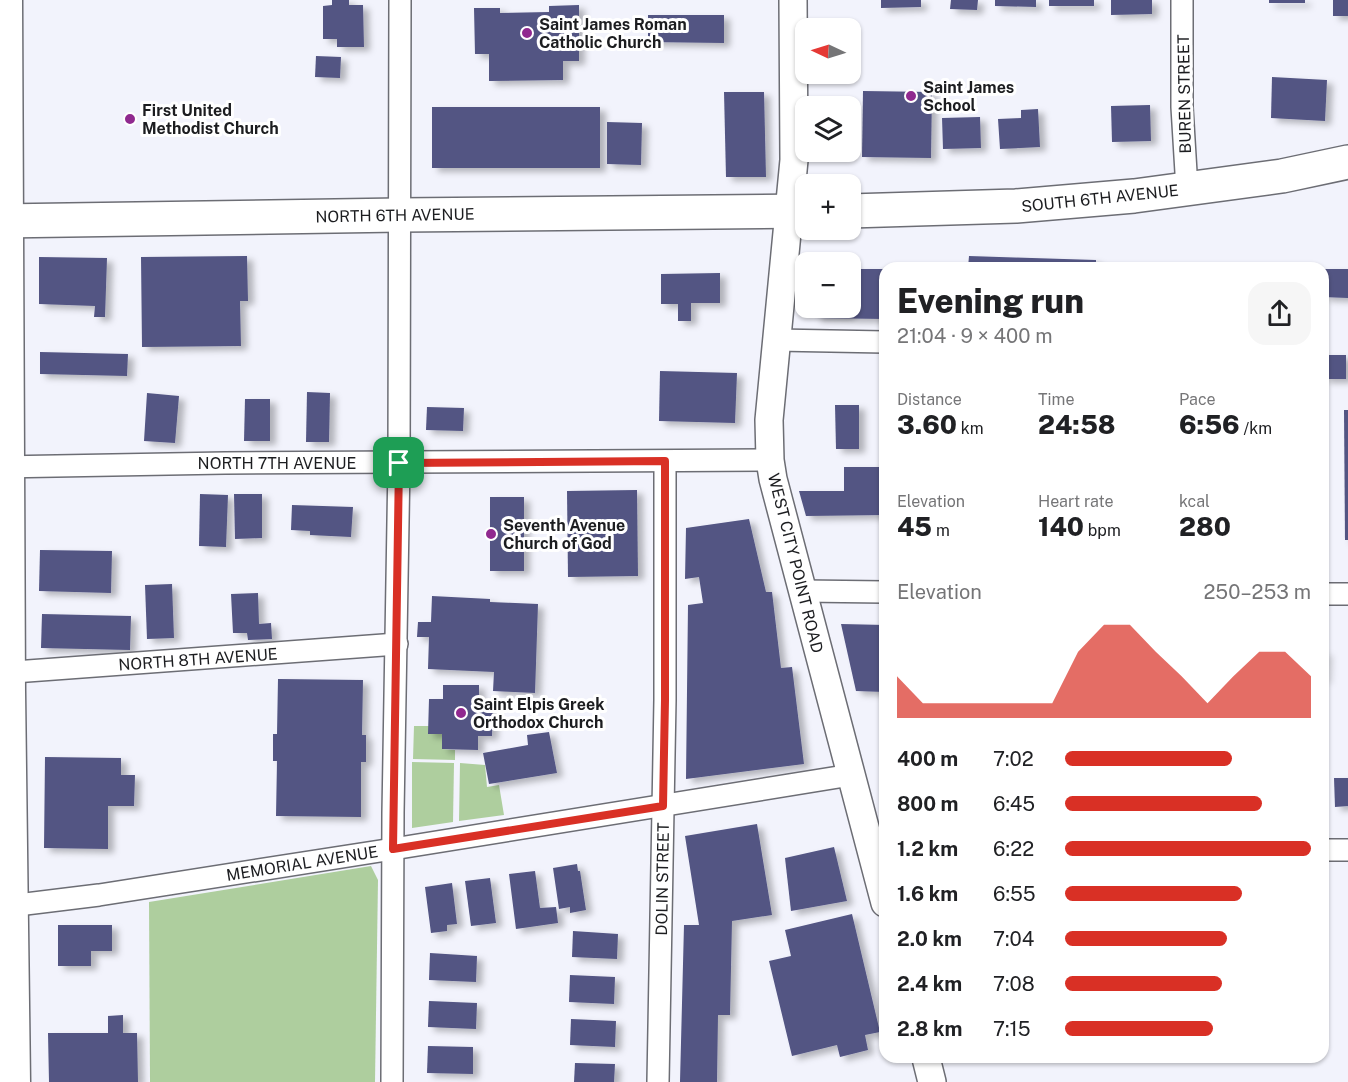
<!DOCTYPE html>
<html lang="en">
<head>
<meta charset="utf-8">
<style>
	:root { --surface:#fff; --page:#f6f6f6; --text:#202124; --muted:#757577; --accent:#d93025 }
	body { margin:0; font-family:"Public Sans",sans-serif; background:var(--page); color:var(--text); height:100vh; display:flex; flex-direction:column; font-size:22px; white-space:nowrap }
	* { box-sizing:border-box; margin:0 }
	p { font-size:20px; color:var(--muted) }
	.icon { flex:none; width:33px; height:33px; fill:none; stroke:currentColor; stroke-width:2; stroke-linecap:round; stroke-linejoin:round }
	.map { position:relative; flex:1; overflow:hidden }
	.drawer { position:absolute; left:879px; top:262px; width:450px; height:801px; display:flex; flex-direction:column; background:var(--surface); border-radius:18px; box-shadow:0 2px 4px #0004 }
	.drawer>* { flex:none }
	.needle { width:39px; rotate:274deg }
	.controls { position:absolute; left:795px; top:18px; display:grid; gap:12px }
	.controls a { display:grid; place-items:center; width:66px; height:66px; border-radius:12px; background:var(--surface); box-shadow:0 2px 4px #0004; font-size:30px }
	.pin { position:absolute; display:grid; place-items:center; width:51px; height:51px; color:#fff; margin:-26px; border-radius:12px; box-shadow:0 3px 9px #0006 }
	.round { display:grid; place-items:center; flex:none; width:63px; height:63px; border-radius:18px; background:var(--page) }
	.overview { display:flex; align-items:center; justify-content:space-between; height:102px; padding:0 18px }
	h1 { font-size:33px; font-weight:800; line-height:45px }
	.figures { display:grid; grid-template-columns:repeat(3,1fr); gap:9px; height:102px; padding:6px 18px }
	.figures div { display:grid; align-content:center }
	.figures b { font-size:26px; font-weight:800 }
	.figures small { font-size:16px; font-weight:400 }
	.figures p { font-size:16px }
	.chart { height:168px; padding:12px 18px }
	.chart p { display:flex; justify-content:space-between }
	.chart svg { width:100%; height:108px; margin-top:6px; fill:var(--accent); opacity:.7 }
	ul { padding:0 18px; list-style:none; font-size:20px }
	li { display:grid; grid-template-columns:96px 72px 1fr; align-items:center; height:45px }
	li i { height:15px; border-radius:8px; background:var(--accent) }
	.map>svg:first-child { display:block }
	.green { fill:#aece9e }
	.building { fill:#525483; filter:url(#shadow) }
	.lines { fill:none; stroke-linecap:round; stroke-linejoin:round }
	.minor-casing { stroke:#6c6d74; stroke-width:24 }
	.tertiary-casing { stroke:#6c6d74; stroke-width:30 }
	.secondary-casing { stroke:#6c6d74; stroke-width:33 }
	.primary-casing { stroke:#6c6d74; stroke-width:36 }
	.minor { stroke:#fff; stroke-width:21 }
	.tertiary { stroke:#fff; stroke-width:27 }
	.secondary { stroke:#fff; stroke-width:30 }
	.primary { stroke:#fff; stroke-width:33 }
	.route-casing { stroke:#fff; stroke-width:12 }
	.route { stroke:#d93025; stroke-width:8 }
	.poi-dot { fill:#90298f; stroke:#fff; stroke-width:2 }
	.labels { text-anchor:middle; stroke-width:6; stroke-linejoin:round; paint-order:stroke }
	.poi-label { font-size:16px; font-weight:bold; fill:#1c1d20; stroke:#fff; text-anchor:start }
	.street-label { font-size:16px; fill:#1c1d20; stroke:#fff }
</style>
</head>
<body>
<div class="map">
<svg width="1348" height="1082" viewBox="0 0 1348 1082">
	<defs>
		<filter id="shadow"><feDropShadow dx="6" dy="4" stdDeviation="3" flood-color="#0004"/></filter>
	</defs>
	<rect width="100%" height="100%" fill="#f2f3fc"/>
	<g class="green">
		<polygon points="414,726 429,726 429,734 442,734 442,749 455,750 455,760 413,759"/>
		<polygon points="412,762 454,763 453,822 412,828"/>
		<polygon points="460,763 485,765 487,787 499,785 504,815 459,821"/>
		<polygon points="371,866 378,880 375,1082 150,1082 149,902"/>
	</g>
	<g class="building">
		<polygon points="332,0 349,0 349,5 363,5 364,47 337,47 337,39 323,39 323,6 332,5"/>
		<polygon points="881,0 921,0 921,7 881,8"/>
		<polygon points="951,0 978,0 977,10 950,9"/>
		<polygon points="995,0 1036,0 1036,7 995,6"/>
		<rect x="1049" y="0" width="45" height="6"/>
		<polygon points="1111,0 1152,0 1152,14 1111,15"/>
		<rect x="1269" y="0" width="36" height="3"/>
		<rect x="1333" y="0" width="15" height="16"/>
		<polygon points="579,5 579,61 563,61 563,80 489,81 489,54 475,54 474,8 500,8 500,13 549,12 549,6"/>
		<polygon points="648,15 724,15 724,43 648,42"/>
		<polygon points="316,56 341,57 340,78 315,77"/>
		<polygon points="1272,77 1327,80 1325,121 1271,118"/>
		<polygon points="863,91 932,92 931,158 862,157"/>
		<polygon points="724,92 764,92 766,177 726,177"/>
		<polygon points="1150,105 1151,141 1112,142 1111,106"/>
		<rect x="432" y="107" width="168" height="61"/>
		<polygon points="1038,109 1040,147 1000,149 998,119 1021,118 1021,110"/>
		<polygon points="980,117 981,148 943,149 942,118"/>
		<polygon points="607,122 642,123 641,165 607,164"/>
		<polygon points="247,256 248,301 240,301 241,346 142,347 141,257"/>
		<polygon points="969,256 1096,260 1096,268 968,268"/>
		<polygon points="39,257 107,258 105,317 94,317 95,306 39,304"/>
		<polygon points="850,269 885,269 885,319 814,318 817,308 850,308"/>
		<polygon points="1323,269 1348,269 1348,298 1323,297"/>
		<polygon points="720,273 720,303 691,303 691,321 678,321 678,304 661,304 661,274"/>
		<polygon points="40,352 128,354 127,376 40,374"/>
		<rect x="1323" y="355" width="23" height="24"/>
		<polygon points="660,371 737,373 735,423 659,421"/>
		<polygon points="307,392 330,393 329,442 306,442"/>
		<polygon points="147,393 179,396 175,443 144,441"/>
		<polygon points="245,399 270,399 270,441 244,441"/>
		<polygon points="835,405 859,405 859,449 836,449"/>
		<polygon points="427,407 464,408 463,431 426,430"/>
		<polygon points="1344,410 1348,410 1348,540 1345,540"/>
		<polygon points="844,467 885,467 885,515 806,516 799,491 844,491"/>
		<polygon points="637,490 638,576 568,577 567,491"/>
		<polygon points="200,494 228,495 226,547 199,546"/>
		<polygon points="234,494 262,494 262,538 235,539"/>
		<rect x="490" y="497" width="34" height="74"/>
		<polygon points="292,505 353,507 351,537 310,535 310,531 291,530"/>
		<polygon points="749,519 766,592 772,592 781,668 792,667 804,764 686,779 688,605 703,603 699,577 685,579 686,528"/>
		<polygon points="40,550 112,551 111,593 39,591"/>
		<polygon points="172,584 174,638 147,639 145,585"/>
		<polygon points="258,593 259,624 271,623 272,639 248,640 247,633 233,633 231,594"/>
		<polygon points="432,596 490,599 490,602 538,604 535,693 493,691 494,672 428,669 429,637 417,637 418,622 431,622"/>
		<polygon points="42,614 131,616 130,650 41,648"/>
		<polygon points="841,624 885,625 885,692 856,691"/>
		<polygon points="1323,651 1326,652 1325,680 1323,680"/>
		<polygon points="278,679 363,680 362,735 366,735 366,762 361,762 361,817 276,816 277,761 273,761 273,734 277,734"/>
		<polygon points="443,685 479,685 479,699 493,699 492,736 478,736 478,750 442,749 442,734 428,734 429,699 443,699"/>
		<polygon points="549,732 557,773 489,784 483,753 528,745 527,735"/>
		<polygon points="45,757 121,758 121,775 135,775 134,806 108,806 108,849 44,848"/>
		<polygon points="1334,778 1348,778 1348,806 1335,807"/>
		<polygon points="757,824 772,915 732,921 730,1015 718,1015 717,1082 680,1082 684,925 699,925 685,836"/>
		<polygon points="834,847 847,901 791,911 785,858"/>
		<polygon points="577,864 578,871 580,871 586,910 570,913 570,907 559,909 553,868"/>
		<polygon points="535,871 540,908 556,907 558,923 516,929 509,874"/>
		<polygon points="490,878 496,923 471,926 465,881"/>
		<polygon points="452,883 457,924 447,925 447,931 431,933 425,887"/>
		<polygon points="852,914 880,1032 865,1035 868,1050 840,1057 837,1045 792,1056 769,961 791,956 785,930"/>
		<polygon points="58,925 112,925 112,951 91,951 91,966 58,966"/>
		<polygon points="573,931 618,934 617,959 572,957"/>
		<polygon points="430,953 477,956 476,982 429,980"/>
		<polygon points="570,975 615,977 614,1004 569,1002"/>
		<polygon points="429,1001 477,1003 476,1029 428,1027"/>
		<polygon points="123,1015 123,1033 137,1033 138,1082 49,1082 48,1033 108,1033 108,1016"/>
		<polygon points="571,1019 616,1021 615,1047 570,1045"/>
		<polygon points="428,1046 473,1047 473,1074 427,1073"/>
		<polygon points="575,1063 615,1064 614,1082 574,1082"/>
	</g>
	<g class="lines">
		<defs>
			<g id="minor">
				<polyline points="1182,0 1182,107 1187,189"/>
				<polyline points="776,340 885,342"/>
				<polyline points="0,467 225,463 770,460"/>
				<polyline points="802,591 885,592"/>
				<polyline points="1323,594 1348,594"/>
				<polyline points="0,673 397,644"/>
				<polyline points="1323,850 1348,850"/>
				<polyline points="1,907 99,895 393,849 851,775"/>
				<polyline points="392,1082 393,813 399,463 400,0"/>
				<polyline points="658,1082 665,700 665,461"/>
			</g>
			<g id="tertiary">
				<polyline points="793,0 794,160 769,420 770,460 773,479 885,903"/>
				<polyline points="926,1058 932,1082"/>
			</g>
			<polyline id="secondary" points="7,0 10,691 15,1082"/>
			<g id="primary">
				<polyline points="850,211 1016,206 1134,196 1282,176 1348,162"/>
				<polyline points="0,221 400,215 806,211"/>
			</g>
		</defs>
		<use href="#minor" class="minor-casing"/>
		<use href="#tertiary" class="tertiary-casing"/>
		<use href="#secondary" class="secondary-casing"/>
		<use href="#primary" class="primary-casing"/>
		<use href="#minor" class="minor"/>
		<use href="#tertiary" class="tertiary"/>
		<use href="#secondary" class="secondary"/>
		<use href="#primary" class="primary"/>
	</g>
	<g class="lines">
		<defs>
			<polygon id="route" points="665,461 665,700 663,806 393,849 399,463"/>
		</defs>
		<use href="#route" class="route-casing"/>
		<use href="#route" class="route"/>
	</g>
	<g class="poi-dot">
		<circle cx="527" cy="33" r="6"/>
		<circle cx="911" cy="96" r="6"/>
		<circle cx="130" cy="119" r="6"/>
		<circle cx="491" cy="534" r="6"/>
		<circle cx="461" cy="713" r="6"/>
	</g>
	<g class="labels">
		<g class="poi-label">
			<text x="539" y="30">Saint James Roman<tspan x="539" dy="18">Catholic Church</tspan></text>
			<text x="923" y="93">Saint James<tspan x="923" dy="18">School</tspan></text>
			<text x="142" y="116">First United<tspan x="142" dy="18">Methodist Church</tspan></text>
			<text x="503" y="531">Seventh Avenue<tspan x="503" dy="18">Church of God</tspan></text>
			<text x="473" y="710">Saint Elpis Greek<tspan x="473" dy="18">Orthodox Church</tspan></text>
		</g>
		<g class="street-label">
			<text transform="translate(1184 94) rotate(-91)" y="6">BUREN STREET</text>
			<text transform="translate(1100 198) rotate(-6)" y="6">SOUTH 6TH AVENUE</text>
			<text transform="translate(395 215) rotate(-1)" y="6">NORTH 6TH AVENUE</text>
			<text x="277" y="469">NORTH 7TH AVENUE</text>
			<text transform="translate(796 563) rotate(76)" y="6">WEST CITY POINT ROAD</text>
			<text transform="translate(198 659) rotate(-4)" y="6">NORTH 8TH AVENUE</text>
			<text transform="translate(302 863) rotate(-9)" y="6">MEMORIAL AVENUE</text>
			<text transform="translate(662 879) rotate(-89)" y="6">DOLIN STREET</text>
		</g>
	</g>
</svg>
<div class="controls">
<a><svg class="needle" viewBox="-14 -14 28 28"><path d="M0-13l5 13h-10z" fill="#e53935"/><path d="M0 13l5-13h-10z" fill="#757577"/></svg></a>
<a><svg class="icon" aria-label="layers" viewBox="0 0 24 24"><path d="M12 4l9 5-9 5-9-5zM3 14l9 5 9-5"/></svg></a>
<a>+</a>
<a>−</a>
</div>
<div class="pin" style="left:399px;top:463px;background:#1e9e55"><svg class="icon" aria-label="arrive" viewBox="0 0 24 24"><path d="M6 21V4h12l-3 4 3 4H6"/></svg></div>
<section class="drawer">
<div class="overview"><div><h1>Evening run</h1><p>21:04 · 9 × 400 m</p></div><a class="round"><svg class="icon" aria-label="share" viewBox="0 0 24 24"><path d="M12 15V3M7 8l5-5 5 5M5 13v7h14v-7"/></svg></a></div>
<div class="figures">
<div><p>Distance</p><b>3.60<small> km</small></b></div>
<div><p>Time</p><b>24:58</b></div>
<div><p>Pace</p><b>6:56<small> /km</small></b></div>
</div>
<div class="figures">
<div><p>Elevation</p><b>45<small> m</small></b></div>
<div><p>Heart rate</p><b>140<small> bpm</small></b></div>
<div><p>kcal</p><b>280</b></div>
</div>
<div class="chart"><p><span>Elevation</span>250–253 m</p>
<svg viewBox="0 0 160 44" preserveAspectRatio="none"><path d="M0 44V27L10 38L20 38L30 38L40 38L50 38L60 38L70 17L80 6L90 6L100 17L110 27L120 38L130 27L140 17L150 17L160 27V44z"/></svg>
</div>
<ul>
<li><b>400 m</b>7:02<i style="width:68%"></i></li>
<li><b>800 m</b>6:45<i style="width:80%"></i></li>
<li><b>1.2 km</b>6:22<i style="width:100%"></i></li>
<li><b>1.6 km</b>6:55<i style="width:72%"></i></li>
<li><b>2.0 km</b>7:04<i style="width:66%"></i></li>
<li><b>2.4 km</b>7:08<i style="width:64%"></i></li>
<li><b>2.8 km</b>7:15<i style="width:60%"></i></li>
</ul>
</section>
</div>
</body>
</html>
